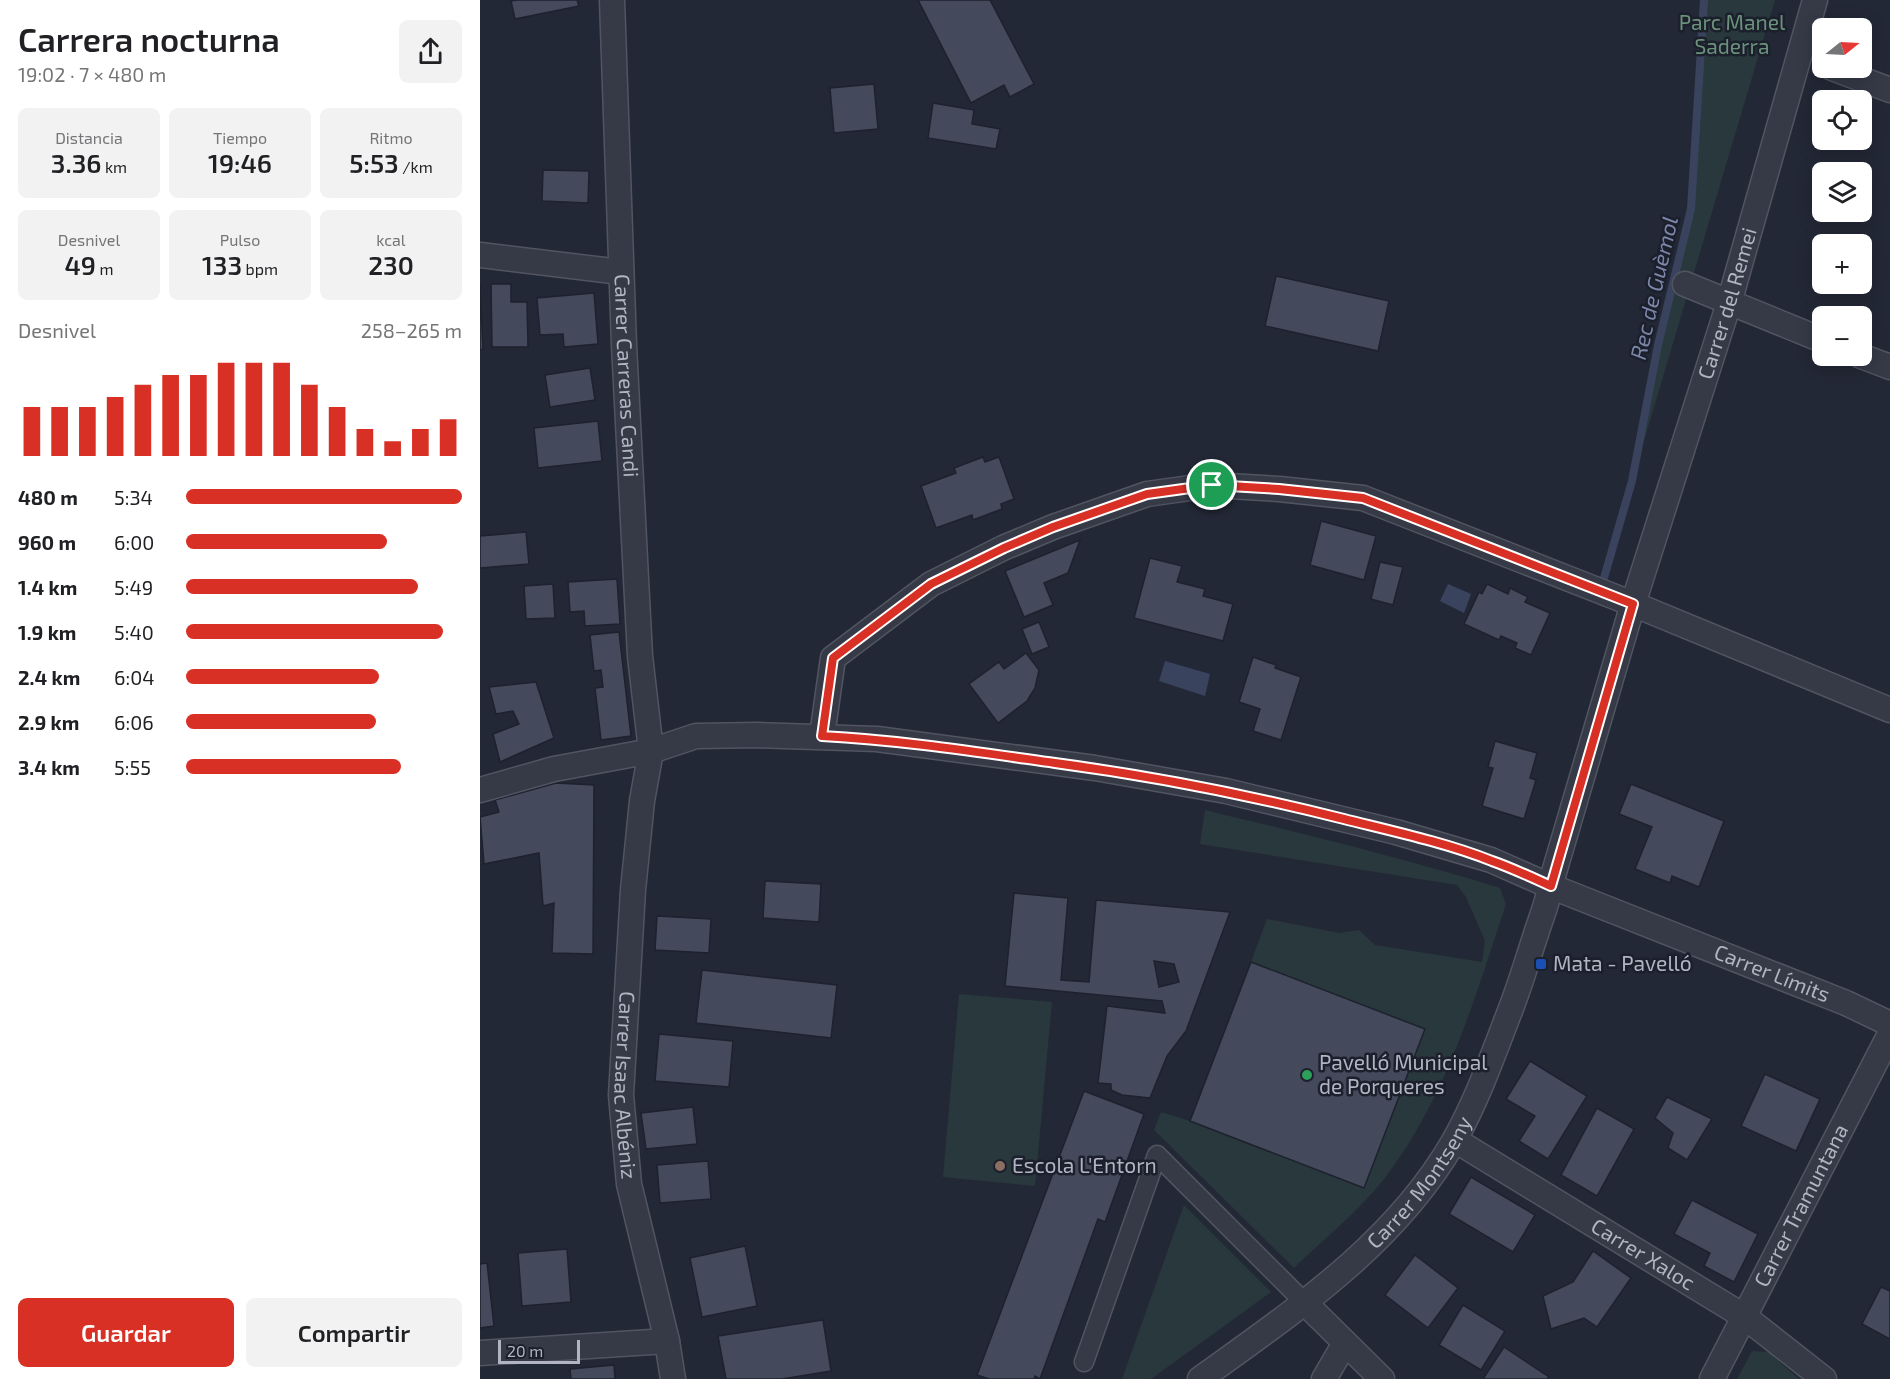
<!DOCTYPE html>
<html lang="es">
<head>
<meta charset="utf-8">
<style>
	:root { --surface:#fff; --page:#f2f2f2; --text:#202124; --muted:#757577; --accent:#d93025 }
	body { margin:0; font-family:"Exo 2",sans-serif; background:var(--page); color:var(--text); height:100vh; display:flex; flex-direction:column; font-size:22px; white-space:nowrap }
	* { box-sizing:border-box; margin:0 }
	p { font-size:20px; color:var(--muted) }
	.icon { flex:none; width:33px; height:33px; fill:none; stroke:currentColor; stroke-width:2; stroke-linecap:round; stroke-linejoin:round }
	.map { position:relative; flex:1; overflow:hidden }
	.sheet { display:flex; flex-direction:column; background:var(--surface); width:480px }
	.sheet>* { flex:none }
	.needle { width:39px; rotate:72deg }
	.buttons { position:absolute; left:1332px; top:18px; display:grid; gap:12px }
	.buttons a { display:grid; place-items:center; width:60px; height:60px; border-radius:9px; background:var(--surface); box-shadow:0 3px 15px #0003; font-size:30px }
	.scale { position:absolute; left:18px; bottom:15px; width:82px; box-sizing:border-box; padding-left:6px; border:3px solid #b1b5c3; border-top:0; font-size:16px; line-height:21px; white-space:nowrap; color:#b1b5c3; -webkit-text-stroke:4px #1c1f2c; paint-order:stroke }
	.pin { position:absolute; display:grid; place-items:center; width:51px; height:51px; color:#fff; margin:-26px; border:3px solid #fff; border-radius:50%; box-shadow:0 2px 6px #0007 }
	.round { display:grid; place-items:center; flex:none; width:63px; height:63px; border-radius:9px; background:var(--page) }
	.summary { display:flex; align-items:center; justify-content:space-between; height:102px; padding:0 18px }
	h1 { font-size:33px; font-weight:600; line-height:45px }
	.metrics { display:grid; grid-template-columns:repeat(3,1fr); gap:9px; height:102px; padding:6px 18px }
	.metrics div { display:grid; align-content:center; border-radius:9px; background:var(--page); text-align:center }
	.metrics b { font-size:26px; font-weight:600 }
	.metrics small { font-size:16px; font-weight:400 }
	.metrics p { font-size:16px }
	.chart { height:168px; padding:12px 18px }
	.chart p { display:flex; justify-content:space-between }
	.chart svg { width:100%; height:108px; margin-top:6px; stroke:var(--accent); stroke-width:6 }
	.primary-button { display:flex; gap:12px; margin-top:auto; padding:12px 18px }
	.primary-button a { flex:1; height:69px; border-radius:9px; background:var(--accent); color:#fff; font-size:24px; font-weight:600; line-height:69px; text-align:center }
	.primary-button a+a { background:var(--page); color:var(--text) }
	ul { padding:0 18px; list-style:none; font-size:20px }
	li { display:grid; grid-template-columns:96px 72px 1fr; align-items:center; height:45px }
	li i { height:15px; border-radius:8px; background:var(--accent) }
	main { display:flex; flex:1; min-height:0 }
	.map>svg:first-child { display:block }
	.green { fill:#29383c }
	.water { fill:#3a435e }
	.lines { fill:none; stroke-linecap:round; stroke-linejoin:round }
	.stream { stroke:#3a435e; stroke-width:8 }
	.building { fill:#444a5b; stroke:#1e212e; stroke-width:1.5; fill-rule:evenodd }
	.pedestrian-casing { stroke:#515562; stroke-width:21 }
	.minor-casing { stroke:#515562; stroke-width:27 }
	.pedestrian { stroke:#363a47; stroke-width:18 }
	.minor { stroke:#363a47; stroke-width:24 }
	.route-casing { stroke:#fff; stroke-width:12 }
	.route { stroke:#d93025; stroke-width:8 }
	.transit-dot { fill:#1a4fb4; stroke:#1c1f2c; stroke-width:2 }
	.leisure-dot { fill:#2e9e5b; stroke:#1c1f2c; stroke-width:2 }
	.education-dot { fill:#8d6e63; stroke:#1c1f2c; stroke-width:2 }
	.labels { text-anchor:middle; stroke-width:5; stroke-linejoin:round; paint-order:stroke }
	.park-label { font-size:21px; fill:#6b927b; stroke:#1c1f2c }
	.street-label { font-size:21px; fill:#b1b5c3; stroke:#1c1f2c }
	.poi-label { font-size:21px; fill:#b1b5c3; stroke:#1c1f2c; text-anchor:start }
	.water-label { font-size:22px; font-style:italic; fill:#7c87a9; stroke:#1c1f2c }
</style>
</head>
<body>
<main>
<section class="sheet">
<div class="summary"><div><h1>Carrera nocturna</h1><p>19:02 · 7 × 480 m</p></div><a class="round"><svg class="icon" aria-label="share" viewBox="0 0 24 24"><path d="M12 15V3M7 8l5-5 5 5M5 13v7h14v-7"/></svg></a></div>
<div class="metrics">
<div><p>Distancia</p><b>3.36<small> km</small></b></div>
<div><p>Tiempo</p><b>19:46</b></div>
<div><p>Ritmo</p><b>5:53<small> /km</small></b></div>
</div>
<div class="metrics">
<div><p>Desnivel</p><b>49<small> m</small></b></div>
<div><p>Pulso</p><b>133<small> bpm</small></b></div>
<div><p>kcal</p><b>230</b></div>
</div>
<div class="chart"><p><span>Desnivel</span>258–265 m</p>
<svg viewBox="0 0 160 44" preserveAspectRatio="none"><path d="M5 44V24M15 44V24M25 44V24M35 44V20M45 44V15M55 44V11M65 44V11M75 44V6M85 44V6M95 44V6M105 44V15M115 44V24M125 44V33M135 44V38M145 44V33M155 44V29"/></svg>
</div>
<ul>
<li><b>480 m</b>5:34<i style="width:100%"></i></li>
<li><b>960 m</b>6:00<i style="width:73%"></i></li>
<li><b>1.4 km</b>5:49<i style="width:84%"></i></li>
<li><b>1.9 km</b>5:40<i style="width:93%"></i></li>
<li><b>2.4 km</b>6:04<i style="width:70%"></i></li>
<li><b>2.9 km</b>6:06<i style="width:69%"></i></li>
<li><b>3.4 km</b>5:55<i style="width:78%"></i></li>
</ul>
<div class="primary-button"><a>Guardar</a><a>Compartir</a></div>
</section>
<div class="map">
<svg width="1410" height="1379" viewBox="0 0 1410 1379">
	<rect width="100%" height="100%" fill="#232836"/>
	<g class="green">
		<polygon points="1224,0 1295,0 1152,481 1178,345 1211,209"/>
		<path d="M 725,810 C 824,834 923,858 1020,888 L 1026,904 C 996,995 968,1092 910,1171 C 884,1207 846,1237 814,1268 L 674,1130 L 681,1112 L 710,1121 L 884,1188 L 944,1029 L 771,962 L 787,919 L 859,933 L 879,930 L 895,945 L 1002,962 L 1005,941 L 986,897 L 977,885 L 720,844 Z"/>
		<polygon points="479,994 572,1002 555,1186 463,1177"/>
		<polygon points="704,1205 791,1292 671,1379 642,1379"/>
		<polygon points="1272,1351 1288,1352 1319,1379 1257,1379"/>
	</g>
	<g class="water">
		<polygon points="968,584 991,594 984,613 960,601"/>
		<polygon points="685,661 730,674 725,696 679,681"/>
	</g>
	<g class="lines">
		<polyline class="stream" points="1124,578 1152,481 1178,345 1211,209 1224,0"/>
	</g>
	<g class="building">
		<polygon points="38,0 97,0 99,6 35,19 31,1"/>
		<polygon points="438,0 510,0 554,84 530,97 524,85 491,103"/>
		<polygon points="394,84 398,129 354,133 350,88"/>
		<polygon points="453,103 494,110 492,124 520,129 516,149 448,138"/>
		<polygon points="63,170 109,171 108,203 62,201"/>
		<polygon points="796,276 909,301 898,351 785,326"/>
		<polygon points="11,284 31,284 31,302 47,302 48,347 12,347"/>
		<polygon points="0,285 3,349 0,350"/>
		<polygon points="114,293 118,344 84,347 83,334 60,335 57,298"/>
		<polygon points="110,368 115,400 70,407 65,375"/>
		<polygon points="118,421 122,461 58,468 54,428"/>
		<polygon points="503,457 505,462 519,457 534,499 521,504 522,509 493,520 492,515 456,528 441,486 476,473 474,468"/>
		<polygon points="841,521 896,536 884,580 830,565"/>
		<polygon points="46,532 49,564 0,568 0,536"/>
		<polygon points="600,540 588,573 564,583 573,605 544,617 525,571"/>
		<polygon points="670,558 702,566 697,582 725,589 723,596 753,604 743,641 654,618"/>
		<polygon points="900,562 923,567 913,605 891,599"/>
		<polygon points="137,579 140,624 105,626 104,611 90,612 88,582"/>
		<polygon points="73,584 75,618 46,619 44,586"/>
		<polygon points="1007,584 1028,594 1030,588 1048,597 1045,602 1070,613 1051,655 1035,648 1037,643 1021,636 1019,640 984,624 999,592 1002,594"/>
		<polygon points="559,622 569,647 552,654 542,629"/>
		<polygon points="139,632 151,736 121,740 115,688 123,687 121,670 114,671 110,635"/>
		<polygon points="546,653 559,670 555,688 547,701 518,723 489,684 519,662 524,669"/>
		<polygon points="773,657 796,665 795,668 821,677 801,740 773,731 780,709 759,702"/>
		<polygon points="56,682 74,738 20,762 13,734 39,724 33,711 16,714 9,687"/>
		<polygon points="1015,741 1057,753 1050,778 1056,780 1044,819 1002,806 1013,768 1008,767"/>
		<polygon points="76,783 114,785 113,954 72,953 74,903 63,906 59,853 4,864 0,817 19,812 15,800"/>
		<polygon points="1151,784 1244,821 1219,887 1192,876 1190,883 1155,869 1172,827 1139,814"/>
		<polygon points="285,881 341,884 339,922 283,918"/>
		<path d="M 534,893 L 588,898 L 581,980 L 609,982 L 616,900 L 750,912 L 706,1031 L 687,1056 L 670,1098 L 642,1095 L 631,1090 L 631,1084 L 618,1083 L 627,1006 L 685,1013 L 682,1001 L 525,986 ZM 674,961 L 694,964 L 699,982 L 679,987 Z"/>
		<polygon points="177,916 231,919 229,953 175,950"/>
		<polygon points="771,962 945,1029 884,1188 710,1121"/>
		<polygon points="222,970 357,985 351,1038 216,1023"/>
		<polygon points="179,1034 253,1041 249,1087 175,1081"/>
		<polygon points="1050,1061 1107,1096 1068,1159 1039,1141 1055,1116 1026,1099"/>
		<polygon points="1285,1074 1340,1099 1316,1151 1261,1126"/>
		<polygon points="604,1091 664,1114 625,1222 618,1219 560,1379 555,1376 554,1379 509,1379 497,1375"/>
		<polygon points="1187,1097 1232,1119 1207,1160 1188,1148 1193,1133 1175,1118"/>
		<polygon points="213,1107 217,1144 166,1149 161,1113"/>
		<polygon points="1117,1108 1154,1129 1117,1196 1081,1175"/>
		<polygon points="228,1161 231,1199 180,1203 177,1165"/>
		<polygon points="991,1177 1055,1215 1033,1252 969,1214"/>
		<polygon points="1212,1200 1278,1234 1254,1282 1224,1266 1230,1253 1194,1234"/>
		<polygon points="265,1246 277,1306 222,1317 210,1258"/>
		<polygon points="87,1249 91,1302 42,1306 38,1253"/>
		<polygon points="1113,1251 1151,1278 1117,1327 1104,1318 1071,1329 1063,1296 1093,1282"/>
		<polygon points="935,1255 978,1288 948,1328 905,1295"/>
		<polygon points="7,1263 14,1326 0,1328 0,1264"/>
		<polygon points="1401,1287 1410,1291 1410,1339 1382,1324"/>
		<polygon points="983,1305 1025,1331 1001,1370 959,1345"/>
		<polygon points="343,1320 351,1371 302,1379 246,1379 238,1336"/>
		<polygon points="1024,1347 1069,1377 1067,1379 1003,1379"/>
		<polygon points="134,1365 135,1379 91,1379 90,1369"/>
	</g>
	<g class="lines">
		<defs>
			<polyline id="pedestrian" points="604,1362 677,1155 825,1303"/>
			<g id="minor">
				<path id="s1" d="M 132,0 L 144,345 L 160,656 L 171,751 L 162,801 L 153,890 L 141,1095 L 149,1184 L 187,1341 L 193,1379"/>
				<polyline points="1352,68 1410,90"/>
				<polyline points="0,255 141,272"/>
				<polyline points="1205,284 1342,340"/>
				<polyline points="1381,356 1410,367"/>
				<polyline points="342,736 353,658 451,584 523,548 573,527 667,494 732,485 799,489 883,498 1153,604 1410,710"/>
				<path id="s2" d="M 0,790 L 74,769 L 171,751 L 216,736 L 278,735 L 397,739 L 615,768 L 746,791 L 916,832 L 1011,860 L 1070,886 L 1366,1003 L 1410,1024"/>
				<path id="s3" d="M 975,1140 L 1265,1317 L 1344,1379"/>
				<polyline points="825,1303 902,1379"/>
				<polyline points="0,1353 187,1341"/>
				<path id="s4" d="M 720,1379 C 814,1311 915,1244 974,1141 C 996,1102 1012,1058 1028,1016 C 1039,989 1047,961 1056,934 C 1061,917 1068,903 1070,886 L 1153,604 L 1249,303 L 1335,0"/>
				<polyline points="844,1379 865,1343"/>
				<path id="s5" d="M 1232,1379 L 1410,1034"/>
			</g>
		</defs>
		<use href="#pedestrian" class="pedestrian-casing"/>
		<use href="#minor" class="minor-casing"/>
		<use href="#pedestrian" class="pedestrian"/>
		<use href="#minor" class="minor"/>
	</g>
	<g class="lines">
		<defs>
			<path id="route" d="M 732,485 L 799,489 L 883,498 L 1153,604 L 1071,886 C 1051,877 1032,868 1012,861 C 967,843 912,831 864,819 C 769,795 673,776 575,763 C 497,752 420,740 342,736 L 353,658 L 451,584 L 524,548 L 573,527 L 667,494 Z"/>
		</defs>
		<use href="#route" class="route-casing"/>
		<use href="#route" class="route"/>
	</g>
	<rect class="transit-dot" x="1055" y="958" width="12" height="12" rx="3"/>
	<circle class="leisure-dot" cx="827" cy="1075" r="6"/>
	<circle class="education-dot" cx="520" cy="1166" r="6"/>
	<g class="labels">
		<g class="park-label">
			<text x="1252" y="30">Parc Manel<tspan x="1252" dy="24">Saderra</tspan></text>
		</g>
		<g class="street-label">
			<text dy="7" stroke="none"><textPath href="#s4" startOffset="1233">Carrer del Remei</textPath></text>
			<text dy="7" stroke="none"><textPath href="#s1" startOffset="376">Carrer Carreras Candi</textPath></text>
			<text dy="7" stroke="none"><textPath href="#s2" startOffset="1334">Carrer Límits</textPath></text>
			<text dy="7" stroke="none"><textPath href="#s1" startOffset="1088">Carrer Isaac Albéniz</textPath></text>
			<text dy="7" stroke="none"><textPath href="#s4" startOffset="297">Carrer Montseny</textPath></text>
			<text dy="7" stroke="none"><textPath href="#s5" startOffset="195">Carrer Tramuntana</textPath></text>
			<text dy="7" stroke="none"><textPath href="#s3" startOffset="220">Carrer Xaloc</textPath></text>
		</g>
		<g class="poi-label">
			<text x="1073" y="971">Mata - Pavelló</text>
			<text x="839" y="1070">Pavelló Municipal<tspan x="839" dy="24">de Porqueres</tspan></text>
			<text x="532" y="1173">Escola L'Entorn</text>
		</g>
		<g class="water-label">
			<text transform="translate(1174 288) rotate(-77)" y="8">Rec de Guèmol</text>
		</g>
	</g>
</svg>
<div class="buttons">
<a><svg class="needle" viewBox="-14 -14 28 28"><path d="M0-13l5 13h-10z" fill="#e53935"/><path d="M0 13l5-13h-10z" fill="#757577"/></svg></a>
<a><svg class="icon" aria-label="locate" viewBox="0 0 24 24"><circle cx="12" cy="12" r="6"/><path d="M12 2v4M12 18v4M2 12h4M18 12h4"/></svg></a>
<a><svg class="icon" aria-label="layers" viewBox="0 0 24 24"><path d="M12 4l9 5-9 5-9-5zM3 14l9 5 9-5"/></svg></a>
<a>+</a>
<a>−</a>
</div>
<div class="scale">20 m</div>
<div class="pin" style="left:732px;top:485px;background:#1e9e55"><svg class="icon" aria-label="arrive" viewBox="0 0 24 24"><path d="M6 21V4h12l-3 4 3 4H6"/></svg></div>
</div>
</main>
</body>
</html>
